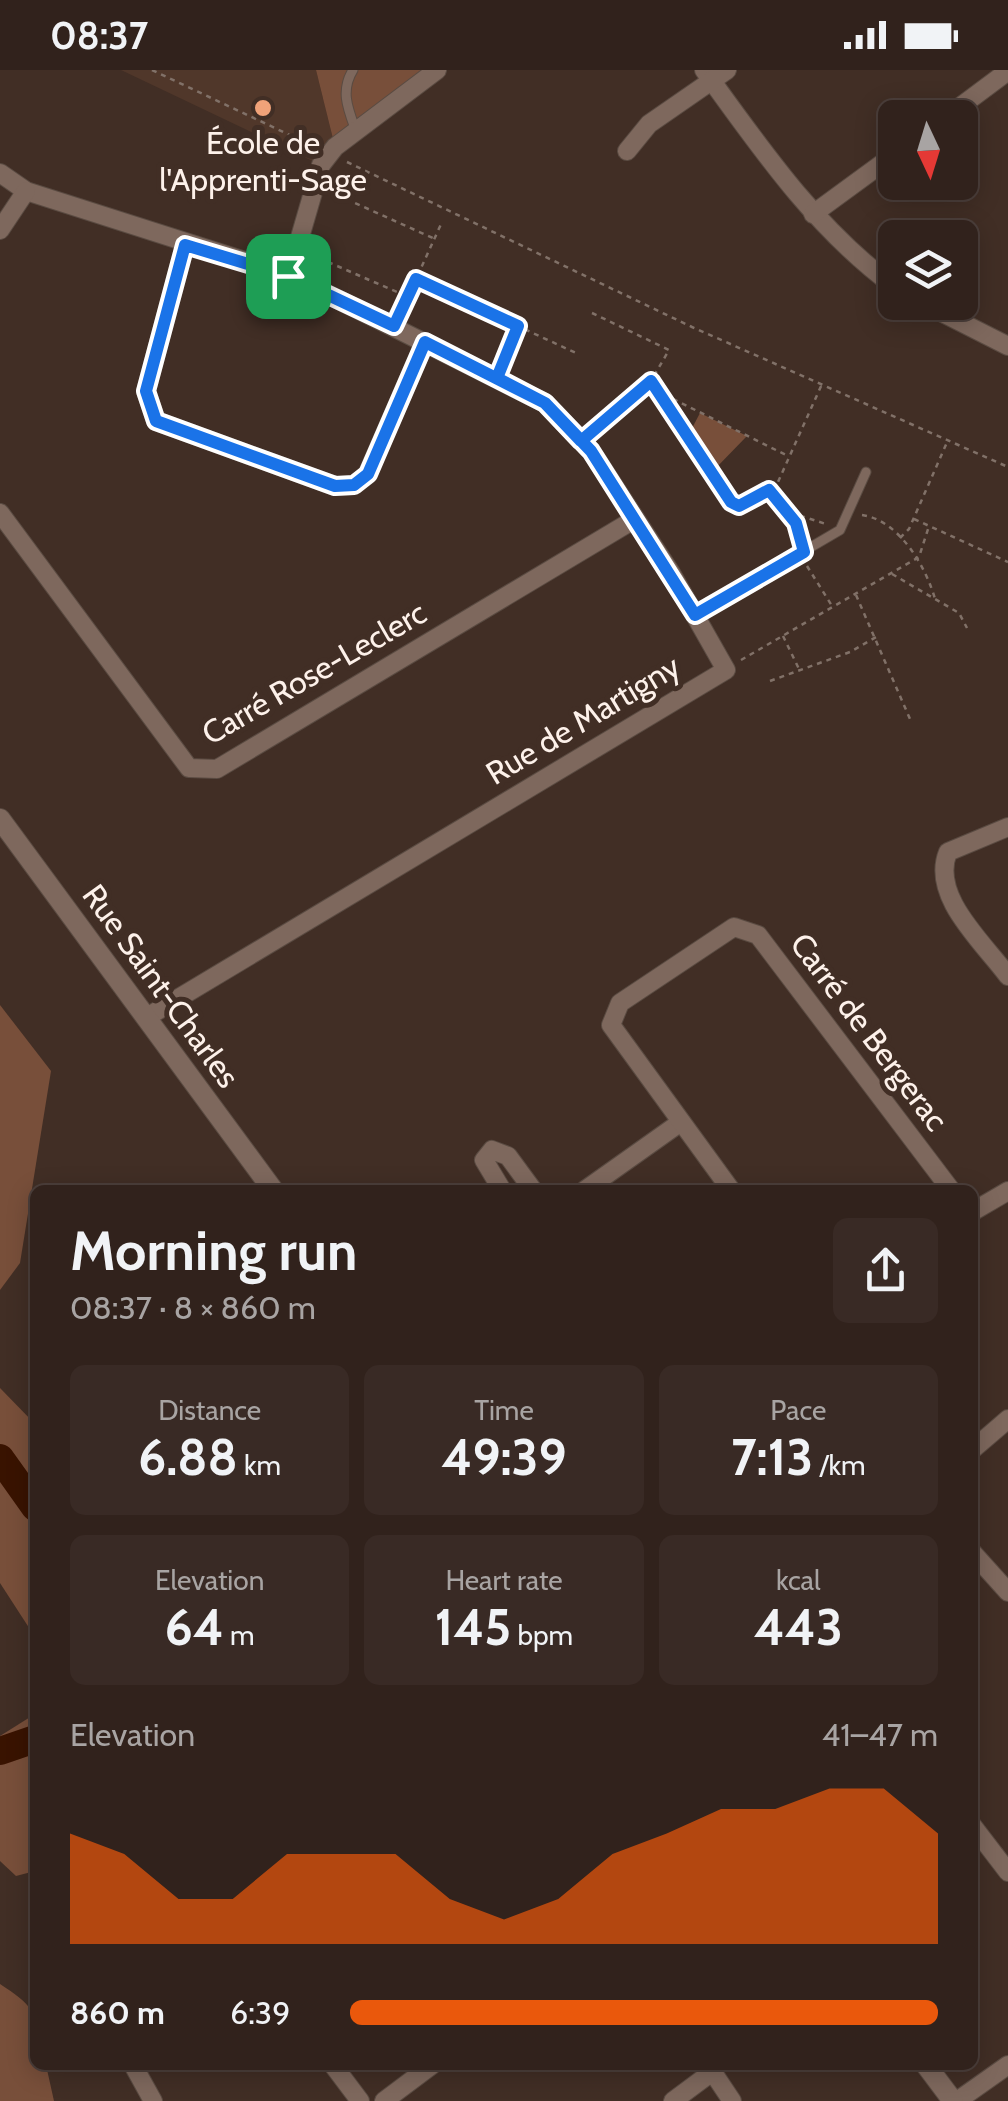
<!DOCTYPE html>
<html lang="en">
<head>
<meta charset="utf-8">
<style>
	:root { --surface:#31221c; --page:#392a25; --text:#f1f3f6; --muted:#a8a4a3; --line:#4c3f3b; --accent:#ea580c }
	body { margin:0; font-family:Cabin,sans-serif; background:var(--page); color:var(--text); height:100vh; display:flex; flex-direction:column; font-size:38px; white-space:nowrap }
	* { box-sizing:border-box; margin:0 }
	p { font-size:32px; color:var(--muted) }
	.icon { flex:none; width:55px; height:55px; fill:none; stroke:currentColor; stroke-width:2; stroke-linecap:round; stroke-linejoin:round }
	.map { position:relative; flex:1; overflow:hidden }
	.sheet { position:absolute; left:30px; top:1115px; width:948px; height:885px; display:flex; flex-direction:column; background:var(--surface); border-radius:15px; box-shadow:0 5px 25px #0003,0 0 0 2px var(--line) }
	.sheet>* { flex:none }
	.needle { width:65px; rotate:176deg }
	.buttons { position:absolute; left:878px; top:30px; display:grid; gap:20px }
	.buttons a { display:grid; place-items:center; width:100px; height:100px; border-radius:15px; background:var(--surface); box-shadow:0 5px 25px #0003,0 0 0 2px var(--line); font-size:50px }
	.pin { position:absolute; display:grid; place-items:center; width:85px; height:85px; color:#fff; margin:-42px; border-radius:20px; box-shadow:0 5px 15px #0006 }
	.round { display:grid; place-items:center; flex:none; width:105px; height:105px; border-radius:15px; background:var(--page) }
	.headline { display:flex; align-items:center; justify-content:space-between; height:170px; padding:0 40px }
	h1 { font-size:55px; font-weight:700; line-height:75px }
	.stats { display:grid; grid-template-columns:repeat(3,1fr); gap:15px; height:170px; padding:10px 40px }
	.stats div { display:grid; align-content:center; border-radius:15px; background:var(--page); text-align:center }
	.stats b { font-size:50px; font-weight:700 }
	.stats small { font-size:28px; font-weight:400 }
	.stats p { font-size:28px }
	.chart { height:280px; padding:20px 40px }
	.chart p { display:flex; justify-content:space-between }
	.chart svg { width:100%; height:180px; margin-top:10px; fill:var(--accent); opacity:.7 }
	ul { padding:0 40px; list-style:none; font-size:32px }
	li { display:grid; grid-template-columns:160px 120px 1fr; align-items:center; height:75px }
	li i { height:25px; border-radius:12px; background:var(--accent) }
	.status { display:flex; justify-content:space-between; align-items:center; height:70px; padding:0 50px; background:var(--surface); direction:ltr }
	.status svg { height:28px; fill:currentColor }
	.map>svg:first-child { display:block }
	.built { fill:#50372a }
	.green { fill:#784f3a }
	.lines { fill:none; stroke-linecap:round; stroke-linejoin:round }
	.river { stroke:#391300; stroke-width:28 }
	.service-casing { stroke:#5a4b42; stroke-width:11 }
	.minor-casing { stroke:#5a4b42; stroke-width:20 }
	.tertiary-casing { stroke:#5a4b42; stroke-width:22 }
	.path { stroke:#817168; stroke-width:2.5; stroke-dasharray:5 5; stroke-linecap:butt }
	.service { stroke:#7e685d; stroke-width:9 }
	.minor { stroke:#7e685d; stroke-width:18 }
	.tertiary { stroke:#7e685d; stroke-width:20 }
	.route-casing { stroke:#fff; stroke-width:20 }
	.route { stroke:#1a73e8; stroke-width:12 }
	.poi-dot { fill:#f0a279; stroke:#412e25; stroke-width:4 }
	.labels { text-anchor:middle; stroke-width:10; stroke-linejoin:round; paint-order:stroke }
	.poi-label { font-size:32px; fill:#fdf1ea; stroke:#412e25 }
	.street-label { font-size:32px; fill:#fdf1ea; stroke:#412e25 }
</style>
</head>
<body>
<div class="status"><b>08:37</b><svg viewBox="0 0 49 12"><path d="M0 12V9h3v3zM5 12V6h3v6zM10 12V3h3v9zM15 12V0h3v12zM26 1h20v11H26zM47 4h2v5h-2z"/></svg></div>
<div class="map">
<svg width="1008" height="2031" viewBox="0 0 1008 2031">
	<rect width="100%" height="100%" fill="#412e25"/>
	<polygon class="built" points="121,0 316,0 335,77 321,95"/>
	<g class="green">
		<polygon points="316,0 437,0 335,77"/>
		<polygon points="700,343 747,366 712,402 689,364"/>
		<polygon points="0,935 51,1001 20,1193 0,1220"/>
		<polygon points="0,1318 35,1354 35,1567 0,1513"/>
		<polygon points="35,1644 35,1801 16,1806 0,1791 0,1666"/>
		<path d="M 0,1914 C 43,1942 35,1945 35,1995 L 46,1995 L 54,2031 L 0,2031 Z"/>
	</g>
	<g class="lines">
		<g class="river">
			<polyline points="0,1388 35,1437"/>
			<polyline points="0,1681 35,1669"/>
		</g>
		<defs>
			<g id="service">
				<path d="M 353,0 C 340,21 348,39 356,61"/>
				<polyline points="695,545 840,460 866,402"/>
			</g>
			<g id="minor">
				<path d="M 704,0 C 761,79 816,159 895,217"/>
				<polyline points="945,48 1008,1"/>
				<polyline points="627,81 649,54 727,0"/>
				<polyline points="0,103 26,121 289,205 545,333 591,381 671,503 726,600 147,947"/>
				<polyline points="813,144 895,84"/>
				<polyline points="0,160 26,121"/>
				<polyline points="185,175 146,321 156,351 335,416 354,415 367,405 425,272"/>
				<polyline points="289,205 321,95 335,77 437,0"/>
				<polyline points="921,232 1008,276"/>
				<polyline points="0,443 189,698 217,699 635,449"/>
				<path d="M 1008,757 L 948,782 C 930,826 983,872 1008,906"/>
				<polyline points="502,1120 484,1090 492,1080 508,1086 533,1120"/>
				<polyline points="585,1120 681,1052"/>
				<polyline points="731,1120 611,955 620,933 734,857 758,865 951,1120"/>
				<polyline points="972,1142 1008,1121"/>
				<polyline points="972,1380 1008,1349"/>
				<polyline points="972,1482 1008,1522"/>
				<polyline points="972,1755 1008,1802"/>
				<polyline points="133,1995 153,2031"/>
				<polyline points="333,1995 360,2031"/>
				<polyline points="708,1995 732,2031"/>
				<polyline points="384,2031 432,1995"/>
				<polyline points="673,2031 712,2002"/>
				<polyline points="957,2031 1008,1995"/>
			</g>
			<g id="tertiary">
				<polyline points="0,749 273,1120"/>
				<polyline points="926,1995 953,2031"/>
			</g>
		</defs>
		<use href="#service" class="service-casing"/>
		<use href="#minor" class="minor-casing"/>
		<use href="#tertiary" class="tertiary-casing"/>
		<g class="path">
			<polyline points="152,0 313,76"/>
			<polyline points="347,92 692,257 1008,397"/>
			<polyline points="346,129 435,169"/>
			<polyline points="328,192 406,226"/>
			<polyline points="416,209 576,283"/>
			<polyline points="401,242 442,152"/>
			<polyline points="592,243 669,280 651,311 594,360"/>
			<polyline points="504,292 517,257"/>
			<polyline points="651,311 731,432 739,436 778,412 822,314"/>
			<polyline points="655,320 786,385"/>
			<polyline points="770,421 789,442 826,454"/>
			<polyline points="789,442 801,466"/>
			<path d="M 862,445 C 899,450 926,497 935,529"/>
			<polyline points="914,449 1008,492"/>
			<polyline points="900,468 909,459 948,370"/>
			<polyline points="807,496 832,536"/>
			<polyline points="892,504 959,543 967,558"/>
			<polyline points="856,525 910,649"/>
			<polyline points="783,566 799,599"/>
			<polyline points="741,590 919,487 929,456"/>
			<polyline points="770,611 850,582 876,567"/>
		</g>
		<use href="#service" class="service"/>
		<use href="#minor" class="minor"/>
		<use href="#tertiary" class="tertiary"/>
	</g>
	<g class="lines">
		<defs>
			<polyline id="route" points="288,206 185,175 146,321 156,351 335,416 354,415 368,404 425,272 545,333 591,381 695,545 804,482 796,453 769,420 739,436 731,432 651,311 581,371 545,333 497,308 518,256 416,209 394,256 288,206"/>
		</defs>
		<use href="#route" class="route-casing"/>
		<use href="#route" class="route"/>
	</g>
	<circle class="poi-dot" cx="263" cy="38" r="10"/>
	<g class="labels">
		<g class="poi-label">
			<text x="263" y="84">École de<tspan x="263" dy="37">l'Apprenti-Sage</tspan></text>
		</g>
		<g class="street-label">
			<text transform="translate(314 603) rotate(-30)" y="11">Carré Rose-Leclerc</text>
			<text transform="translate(583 650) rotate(-31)" y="11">Rue de Martigny</text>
			<text transform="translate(161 916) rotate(54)" y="11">Rue Saint-Charles</text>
			<text transform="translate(869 962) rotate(53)" y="11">Carré de Bergerac</text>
		</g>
	</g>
</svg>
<div class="buttons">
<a><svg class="needle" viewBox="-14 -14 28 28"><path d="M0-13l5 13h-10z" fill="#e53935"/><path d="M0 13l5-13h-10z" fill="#a8a4a3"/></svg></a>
<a><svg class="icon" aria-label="layers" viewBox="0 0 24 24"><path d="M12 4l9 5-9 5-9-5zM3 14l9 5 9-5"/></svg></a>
</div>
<div class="pin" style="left:288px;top:206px;background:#1e9e55"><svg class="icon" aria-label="arrive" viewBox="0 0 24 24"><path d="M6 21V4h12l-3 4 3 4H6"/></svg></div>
<section class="sheet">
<div class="headline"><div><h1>Morning run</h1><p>08:37 · 8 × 860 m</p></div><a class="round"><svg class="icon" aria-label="share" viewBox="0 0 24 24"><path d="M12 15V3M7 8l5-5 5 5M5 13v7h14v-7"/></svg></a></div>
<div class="stats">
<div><p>Distance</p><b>6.88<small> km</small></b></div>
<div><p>Time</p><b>49:39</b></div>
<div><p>Pace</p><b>7:13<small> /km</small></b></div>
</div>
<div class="stats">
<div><p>Elevation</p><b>64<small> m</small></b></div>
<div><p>Heart rate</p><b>145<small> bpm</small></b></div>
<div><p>kcal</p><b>443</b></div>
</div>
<div class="chart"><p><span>Elevation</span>41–47 m</p>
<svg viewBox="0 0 160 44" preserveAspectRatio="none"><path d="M0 44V17L10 22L20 33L30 33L40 22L50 22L60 22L70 33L80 38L90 33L100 22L110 17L120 11L130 11L140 6L150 6L160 17V44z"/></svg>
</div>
<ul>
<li><b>860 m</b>6:39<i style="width:100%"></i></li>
</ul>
</section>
</div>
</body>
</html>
